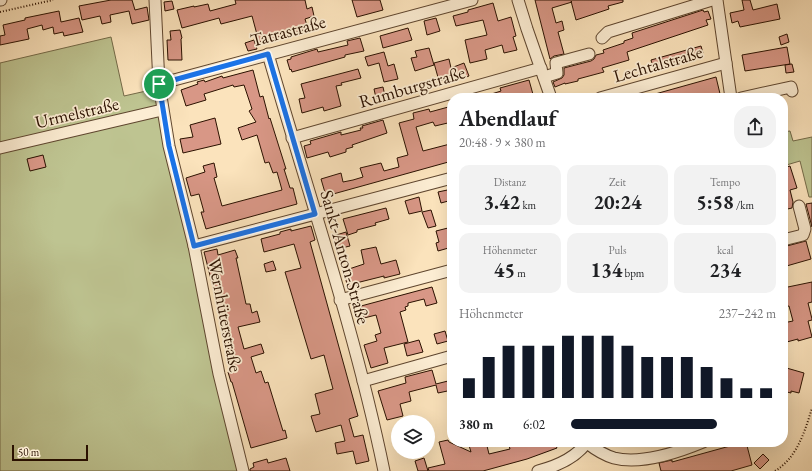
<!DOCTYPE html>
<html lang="de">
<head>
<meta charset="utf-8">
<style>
	:root { --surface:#fff; --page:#f2f2f2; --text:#202124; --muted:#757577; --accent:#111827 }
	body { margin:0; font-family:"EB Garamond",serif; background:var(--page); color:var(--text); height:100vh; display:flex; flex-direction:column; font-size:15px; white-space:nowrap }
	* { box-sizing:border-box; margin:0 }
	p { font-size:13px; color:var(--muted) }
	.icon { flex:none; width:22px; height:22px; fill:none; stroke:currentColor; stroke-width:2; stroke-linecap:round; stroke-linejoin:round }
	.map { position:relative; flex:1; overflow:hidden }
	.sheet { position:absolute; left:447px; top:93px; width:341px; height:354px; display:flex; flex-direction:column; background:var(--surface); border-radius:16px; box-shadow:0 4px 16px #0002 }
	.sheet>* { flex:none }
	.buttons { position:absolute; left:391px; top:415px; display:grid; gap:8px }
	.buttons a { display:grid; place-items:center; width:44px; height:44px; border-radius:50%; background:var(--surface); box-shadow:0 4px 16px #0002; font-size:20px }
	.scale { position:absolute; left:12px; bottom:10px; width:76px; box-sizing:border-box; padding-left:4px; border:2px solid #2b1100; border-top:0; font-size:11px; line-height:14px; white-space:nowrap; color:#2b1100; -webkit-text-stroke:3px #fcedd3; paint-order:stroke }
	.pin { position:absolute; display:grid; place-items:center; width:34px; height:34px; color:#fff; margin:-17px; border:2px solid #fff; border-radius:50%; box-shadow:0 1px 4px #0007 }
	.round { display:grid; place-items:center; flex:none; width:42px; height:42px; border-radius:16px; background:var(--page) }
	.head { display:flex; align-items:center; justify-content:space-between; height:68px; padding:0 12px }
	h1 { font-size:22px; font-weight:700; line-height:30px }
	.figures { display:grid; grid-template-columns:repeat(3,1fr); gap:6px; height:68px; padding:4px 12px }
	.figures div { display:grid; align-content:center; border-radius:10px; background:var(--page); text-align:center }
	.figures b { font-size:20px; font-weight:700 }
	.figures small { font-size:11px; font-weight:400 }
	.figures p { font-size:11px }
	.chart { height:112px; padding:8px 12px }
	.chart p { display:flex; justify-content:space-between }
	.chart svg { width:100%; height:72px; margin-top:4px; stroke:var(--accent); stroke-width:6 }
	ul { padding:0 12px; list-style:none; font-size:13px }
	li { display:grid; grid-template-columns:64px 48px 1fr; align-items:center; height:30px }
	li i { height:10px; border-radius:5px; background:var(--accent) }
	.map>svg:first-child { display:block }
	.green { fill:#bec491; stroke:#746a48 }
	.building { fill:#d89786; stroke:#2b1100 }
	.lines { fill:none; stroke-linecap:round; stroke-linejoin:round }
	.minor-casing { stroke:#5f462f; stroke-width:13 }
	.path { stroke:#2b1100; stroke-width:2; stroke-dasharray:1 2; stroke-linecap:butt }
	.minor { stroke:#fcedd3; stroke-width:11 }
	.route-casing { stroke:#fff; stroke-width:8 }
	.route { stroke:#1a73e8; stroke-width:5 }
	.labels { text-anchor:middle; stroke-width:3.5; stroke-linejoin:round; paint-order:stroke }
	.street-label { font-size:18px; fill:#2b1100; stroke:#fcedd3 }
</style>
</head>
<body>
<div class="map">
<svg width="812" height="471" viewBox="0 0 812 471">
	<rect width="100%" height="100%" fill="#fbe3bc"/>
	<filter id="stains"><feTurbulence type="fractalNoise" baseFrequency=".005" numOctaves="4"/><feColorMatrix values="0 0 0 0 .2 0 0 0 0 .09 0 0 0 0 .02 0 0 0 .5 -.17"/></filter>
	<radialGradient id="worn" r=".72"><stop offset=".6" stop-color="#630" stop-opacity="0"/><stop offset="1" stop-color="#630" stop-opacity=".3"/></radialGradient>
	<g class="green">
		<polygon points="111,37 124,96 155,89 190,247 238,471 0,471 0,63"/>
		<polygon points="790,131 793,141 812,137 812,197 809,197 800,161 783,166 783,132"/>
	</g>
	<g class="building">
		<polygon points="111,0 132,0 135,10 147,7 149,20 132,24 129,11 110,15 111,22 102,24 100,16 82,20 79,6"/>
		<polygon points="235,0 305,0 307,9 312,7 314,16 305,19 308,29 259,42 252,16 221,24 219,18 182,28 177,10 194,6 194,7 208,4 210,11 236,4"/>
		<polygon points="352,0 380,0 383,10 357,17"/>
		<polygon points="535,0 623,0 623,2 608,6 609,9 576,20 571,1 572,2 552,8 556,23 562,21 564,30 558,32 564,54 554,56 550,59"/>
		<polygon points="742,0 750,0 753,10 777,4 780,19 740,27 738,21 732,23 730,13 744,10"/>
		<polygon points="172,1 174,9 165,11 164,2"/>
		<polygon points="493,3 498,21 511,17 516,36 513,37 517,50 504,53 502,45 485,50 487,59 470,63 465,40 487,35 483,20 456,26 453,16 468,12 468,10"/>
		<polygon points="703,10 704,12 708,11 711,19 706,20 708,25 627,52 629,60 602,68 604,72 578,79 578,81 565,84 565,83 555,87 553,82 562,78 564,75 564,68 591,61 594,59 596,55 604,53 603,50 624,43 624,41 633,38 632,33"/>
		<polygon points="59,11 61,22 79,18 83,32 64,36 63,32 54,34 53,27 43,30 42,25 27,29 29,39 0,45 0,36 5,35 3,25 25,20 25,18"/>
		<polygon points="436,18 440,31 427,35 424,21"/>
		<polygon points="408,28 412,40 383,48 380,36"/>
		<polygon points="180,30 182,38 181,39 182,60 168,60 167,40 171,40 170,31"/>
		<polygon points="787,34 789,42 781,45 779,37"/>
		<polygon points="360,38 364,51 345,55 345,57 292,72 291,69 290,70 287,60 291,59 291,57 317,49 318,52 348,45 347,41"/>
		<polygon points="254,40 257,49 248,51 245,43"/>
		<polygon points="701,46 703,53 698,54 699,55 653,68 651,60"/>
		<polygon points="787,47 790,64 745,71 742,55"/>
		<polygon points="429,48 434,65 415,71 411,58 417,57 415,51"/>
		<polygon points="384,52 388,66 394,64 398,79 384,82 379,63 368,66 365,57"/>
		<polygon points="449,59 451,68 464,63 469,76 461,79 460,75 439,81 434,63"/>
		<polygon points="792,64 794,72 786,73 785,65"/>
		<polygon points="358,69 361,78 341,83 342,85 336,86 341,106 324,111 323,107 302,113 299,99 305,98 301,84"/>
		<polygon points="253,70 260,97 263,96 269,119 270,118 286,169 284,169 290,188 293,188 297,204 206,229 201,212 204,212 199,194 191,196 186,178 205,172 203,166 214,163 217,177 214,178 222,206 282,190 277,172 273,173 269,162 265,163 257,135 242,140 238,128 256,122 249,111 252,109 244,85 234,87 233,85 204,94 206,100 186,106 181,90 198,84 197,82 204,80 205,82 222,76 223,78"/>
		<polygon points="716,77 721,98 648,98 648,96"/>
		<polygon points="529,80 534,98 485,98 485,96 501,91 500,88"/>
		<polygon points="383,87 385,96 376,98 374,89"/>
		<polygon points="452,106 452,122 435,126 433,122 416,127 423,151 450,144 452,150 452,161 326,196 321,179 341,173 343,182 353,180 363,177 360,168 381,163 384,171 399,167 397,158 408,155 399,123 414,119 413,113 429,109 430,112"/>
		<polygon points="215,118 221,144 183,153 180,139 193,137 190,125"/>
		<polygon points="383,120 387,133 352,145 353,147 346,149 346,152 330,157 328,152 307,158 304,146 311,144 310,141 341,132 341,135 361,130 360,128 363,128 362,126"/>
		<polygon points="43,155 46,167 30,171 27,159"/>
		<polygon points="790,166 797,188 790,190 793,202 792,208 783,210 783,168"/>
		<polygon points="452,189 452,200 441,203 438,192"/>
		<polygon points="419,197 422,211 409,214 405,201"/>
		<polygon points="812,203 812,227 806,204"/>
		<polygon points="386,208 389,219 375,223 376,225 357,230 357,232 348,235 343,219"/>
		<polygon points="431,210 436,226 428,228 422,212"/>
		<polygon points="311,226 315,240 310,242 358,416 349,419 354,437 363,435 369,461 356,464 353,451 337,454 335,443 345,441 341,425 316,432 311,416 320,414 315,394 333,389 324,355 311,359 285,272 301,268 294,244 264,252 261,239 280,234 280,232 291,229 291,231"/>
		<polygon points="452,227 452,247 438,251 436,243 439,242 436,231"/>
		<polygon points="346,232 350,246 337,249 333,236"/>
		<polygon points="806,241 811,259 783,267 783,247"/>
		<polygon points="376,247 381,264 396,260 400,274 384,278 384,276 356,283 357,287 349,290 343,271 364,264 361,250"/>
		<polygon points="217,249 218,255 235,250 238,258 236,258 246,304 250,304 252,313 257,311 260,322 238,327 244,349 261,344 264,353 251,357 256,373 261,371 265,383 268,382 283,431 285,430 287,438 251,448 232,382 231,382 228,372 234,371 228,348 230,348 224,326 223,326 204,252"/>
		<polygon points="273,261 276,270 266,272 264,264"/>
		<polygon points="812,282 812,302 808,303 812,319 812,320 808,321 812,337 798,341 798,339 783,343 783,323 793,321 789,306 783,307 783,288"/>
		<polygon points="432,287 437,303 426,306 424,299 408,303 408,306 405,307 406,310 400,312 408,342 384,348 388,363 371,368 364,345 377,341 375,335 381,333 376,315 364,318 361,306"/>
		<polygon points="445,331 448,341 437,344 434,334"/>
		<polygon points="419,340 423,352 407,356 404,344"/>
		<polygon points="783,367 804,373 799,393 791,391 791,393 783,391"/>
		<polygon points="432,370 436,384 452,380 452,390 438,393 436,385 409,392 411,401 400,404 403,416 387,420 378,391 406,383 405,377"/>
		<polygon points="448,440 449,442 471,452 468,442 486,442 489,454 510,449 508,442 554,442 557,448 527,459 483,471 429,471 428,468 445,464 439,442"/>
		<polygon points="729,442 746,442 752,465 731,471 661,471 659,463 672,460 672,462 730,446"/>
		<polygon points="763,454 769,460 760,469 754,463"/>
		<polygon points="286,458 290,471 250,471 250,469 254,467 253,463 267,459 268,463"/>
		<polygon points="424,458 428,471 418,471 415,461"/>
	</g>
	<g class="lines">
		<defs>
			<g id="minor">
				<polyline points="0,0 1,0"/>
				<polyline points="155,0 159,84 169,146 194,246 219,374 243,471"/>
				<polyline points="518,0 527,29 551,98"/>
				<polyline points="717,0 731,98"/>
				<polyline points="602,38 608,32 712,0"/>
				<path d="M 268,54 C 308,193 355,330 384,471"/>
				<polyline points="544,77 557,73 556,63 589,54"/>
				<polyline points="159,84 472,0"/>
				<polyline points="600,98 726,63"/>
				<polyline points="741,98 791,87 792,91"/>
				<polyline points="292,138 541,68"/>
				<polyline points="0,148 162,110"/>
				<polyline points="783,240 803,235 805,229 799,206"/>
				<polyline points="194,246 452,178"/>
				<polyline points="340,300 452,270"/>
				<polyline points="363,381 452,356"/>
				<path d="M 587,443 C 596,450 604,455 614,458 C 640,465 679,452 703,442"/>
				<path d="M 538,471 C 557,466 576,458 587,442"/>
			</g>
		</defs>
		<use href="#minor" class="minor-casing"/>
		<g class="path">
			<polyline points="0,12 53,0"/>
			<path d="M 775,471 C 797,458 805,431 812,408"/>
		</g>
		<use href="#minor" class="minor"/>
	</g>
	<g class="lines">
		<defs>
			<polygon id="route" points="268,54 315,214 194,246 169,146 159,84"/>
		</defs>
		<use href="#route" class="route-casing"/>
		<use href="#route" class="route"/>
	</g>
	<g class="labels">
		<g class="street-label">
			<text transform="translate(288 31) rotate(-15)" y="6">Tatrastraße</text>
			<text transform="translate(658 64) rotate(-16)" y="6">Lechtalstraße</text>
			<text transform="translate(412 87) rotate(-16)" y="6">Rumburgstraße</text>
			<text transform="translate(77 113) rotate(-13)" y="6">Urmelstraße</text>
			<text transform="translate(345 257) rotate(74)" y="6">Sankt-Anton-Straße</text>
			<text transform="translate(225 315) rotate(79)" y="6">Wernhüterstraße</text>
		</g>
	</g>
	<rect width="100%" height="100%" filter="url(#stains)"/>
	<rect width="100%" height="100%" fill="url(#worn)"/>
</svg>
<div class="buttons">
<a><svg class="icon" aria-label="layers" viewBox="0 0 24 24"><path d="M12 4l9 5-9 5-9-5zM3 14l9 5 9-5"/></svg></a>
</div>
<div class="scale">50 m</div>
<div class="pin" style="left:159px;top:84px;background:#1e9e55"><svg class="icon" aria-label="arrive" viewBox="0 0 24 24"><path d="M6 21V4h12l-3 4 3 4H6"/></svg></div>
<section class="sheet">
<div class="head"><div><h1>Abendlauf</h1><p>20:48 · 9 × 380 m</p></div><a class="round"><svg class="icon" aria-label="share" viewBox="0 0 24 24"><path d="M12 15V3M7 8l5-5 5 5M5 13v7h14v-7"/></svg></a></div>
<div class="figures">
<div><p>Distanz</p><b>3.42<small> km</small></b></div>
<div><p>Zeit</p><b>20:24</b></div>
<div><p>Tempo</p><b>5:58<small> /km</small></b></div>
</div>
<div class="figures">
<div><p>Höhenmeter</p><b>45<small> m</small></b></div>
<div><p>Puls</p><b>134<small> bpm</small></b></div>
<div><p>kcal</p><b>234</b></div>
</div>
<div class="chart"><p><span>Höhenmeter</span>237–242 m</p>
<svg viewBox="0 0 160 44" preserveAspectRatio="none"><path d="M5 44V32M15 44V19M25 44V12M35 44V12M45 44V12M55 44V6M65 44V6M75 44V6M85 44V12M95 44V19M105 44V19M115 44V19M125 44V25M135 44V32M145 44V38M155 44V38"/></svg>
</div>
<ul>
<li><b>380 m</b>6:02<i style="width:71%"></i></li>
</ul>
</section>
</div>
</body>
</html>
